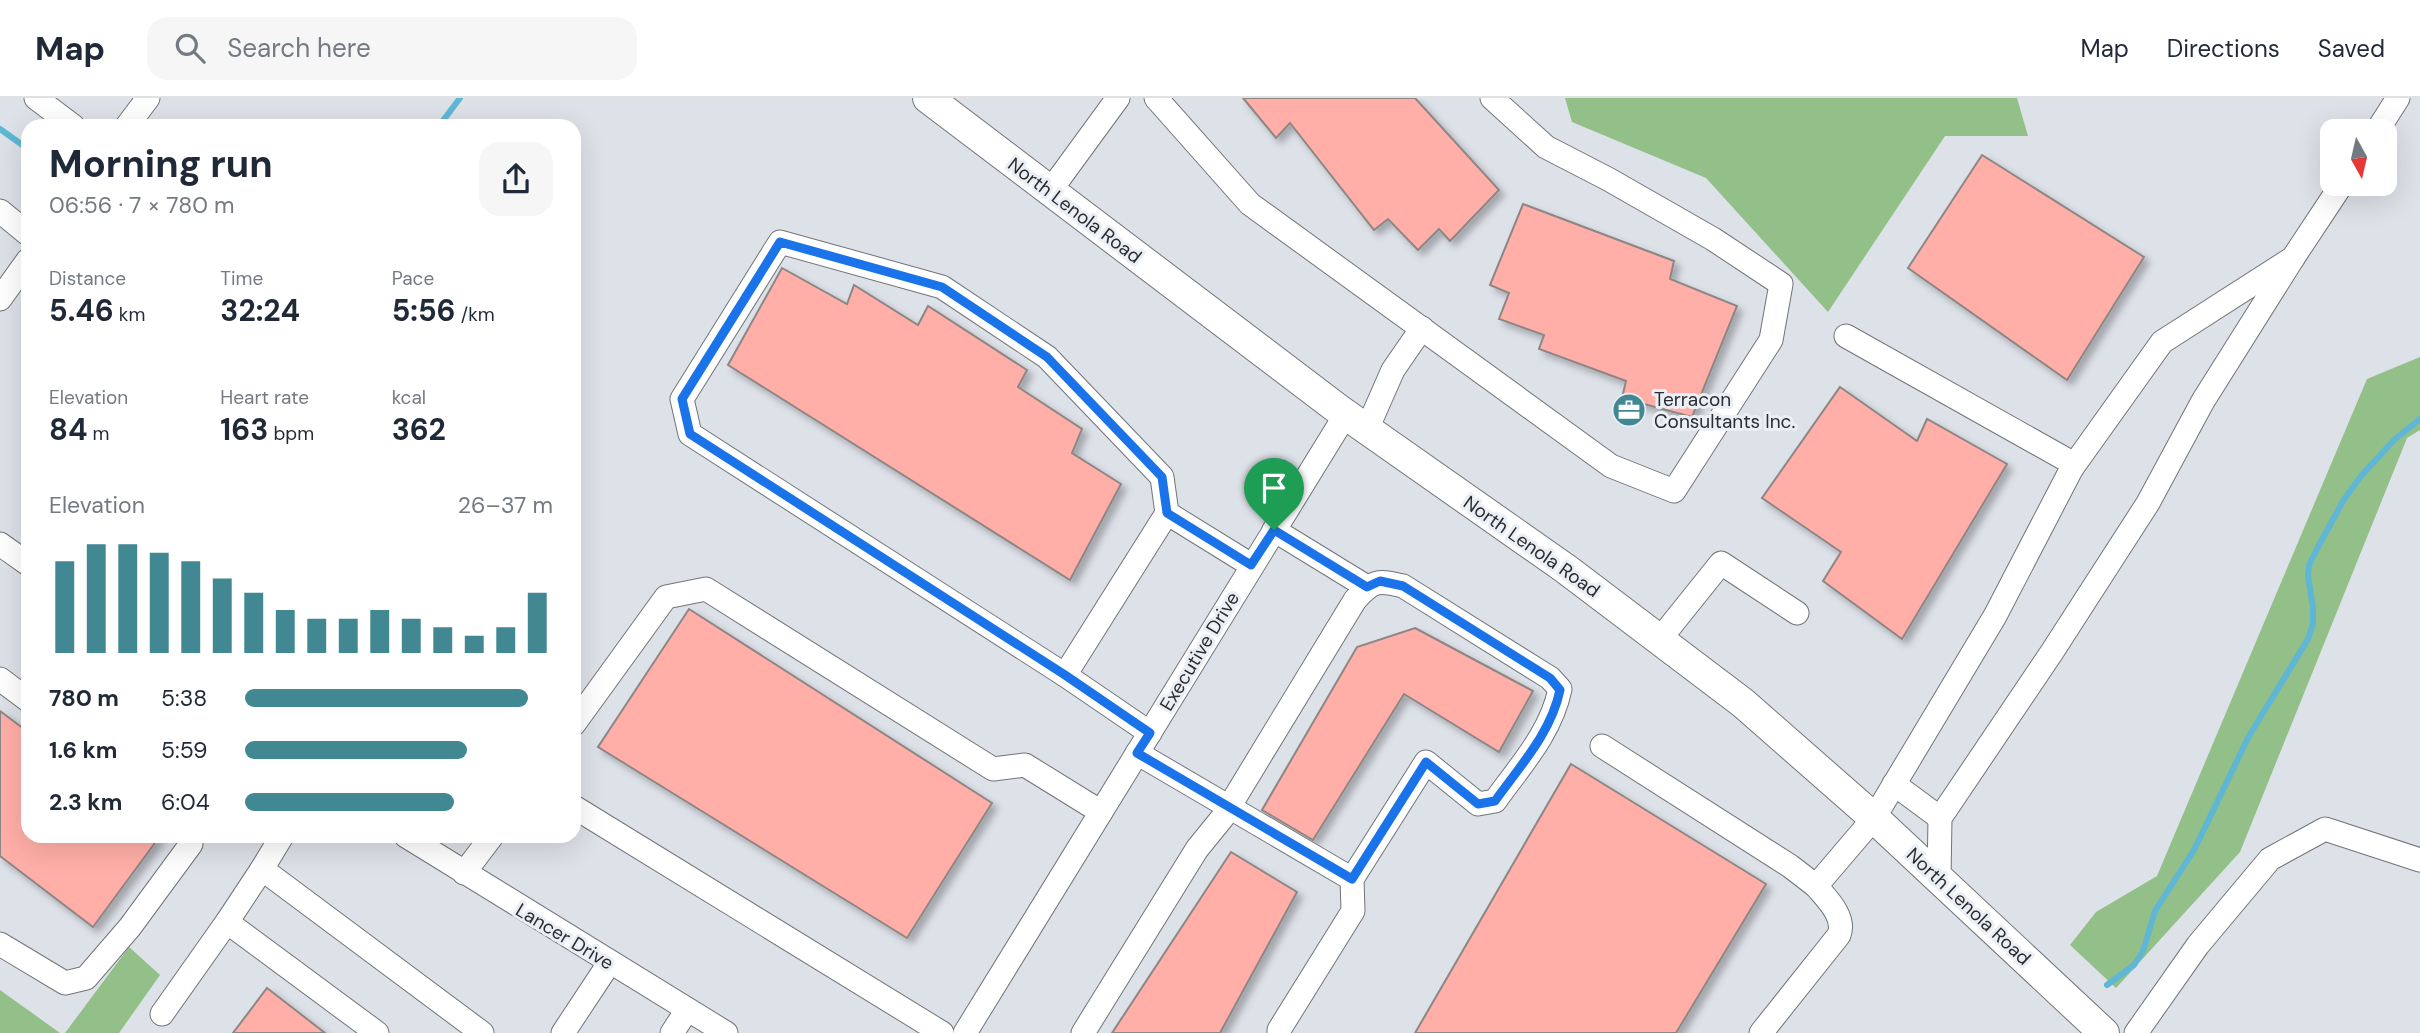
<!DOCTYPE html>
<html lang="en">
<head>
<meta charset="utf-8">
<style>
	:root { --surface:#fff; --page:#f6f6f7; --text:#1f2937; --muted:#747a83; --line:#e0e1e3; --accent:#418892 }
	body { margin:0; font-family:"DM Sans",sans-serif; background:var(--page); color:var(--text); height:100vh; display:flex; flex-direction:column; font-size:26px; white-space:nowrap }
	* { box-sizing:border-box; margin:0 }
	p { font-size:23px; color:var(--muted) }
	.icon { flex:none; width:38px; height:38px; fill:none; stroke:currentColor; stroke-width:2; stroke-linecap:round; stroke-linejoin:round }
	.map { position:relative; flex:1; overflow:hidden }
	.panel { position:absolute; left:21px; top:21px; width:560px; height:724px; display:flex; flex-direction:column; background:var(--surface); border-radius:21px; box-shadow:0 7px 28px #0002 }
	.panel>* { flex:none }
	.needle { width:46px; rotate:172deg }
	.fabs { position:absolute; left:2320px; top:21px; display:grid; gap:14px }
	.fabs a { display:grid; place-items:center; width:77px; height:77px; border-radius:14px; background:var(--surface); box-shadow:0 7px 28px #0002; font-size:35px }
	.pin { position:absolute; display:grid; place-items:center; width:60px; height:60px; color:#fff; margin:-72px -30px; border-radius:50% 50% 50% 0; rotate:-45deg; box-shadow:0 0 7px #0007 }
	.pin .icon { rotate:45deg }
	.round { display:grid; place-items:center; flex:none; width:74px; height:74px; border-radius:21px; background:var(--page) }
	.headline { display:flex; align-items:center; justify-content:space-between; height:119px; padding:0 28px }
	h1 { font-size:38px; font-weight:700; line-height:52px }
	.stats { display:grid; grid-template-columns:repeat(3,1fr); gap:10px; height:119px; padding:7px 28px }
	.stats div { display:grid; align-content:center }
	.stats b { font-size:30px; font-weight:700 }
	.stats small { font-size:19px; font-weight:400 }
	.stats p { font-size:19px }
	.chart { height:196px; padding:14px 28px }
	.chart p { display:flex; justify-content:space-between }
	.chart svg { width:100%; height:126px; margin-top:7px; stroke:var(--accent); stroke-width:6 }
	ul { padding:0 28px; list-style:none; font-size:23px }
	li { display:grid; grid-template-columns:112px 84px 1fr; align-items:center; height:52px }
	li i { height:18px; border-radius:9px; background:var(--accent) }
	header { display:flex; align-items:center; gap:42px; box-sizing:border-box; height:98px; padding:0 35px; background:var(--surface); border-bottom:2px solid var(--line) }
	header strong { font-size:33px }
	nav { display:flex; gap:38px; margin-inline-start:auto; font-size:24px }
	.search { width:490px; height:63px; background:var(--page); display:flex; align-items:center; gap:18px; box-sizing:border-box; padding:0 24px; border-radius:21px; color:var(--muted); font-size:26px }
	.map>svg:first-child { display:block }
	.green { fill:#93bf89 }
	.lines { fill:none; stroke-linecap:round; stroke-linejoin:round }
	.stream { stroke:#5fb6d5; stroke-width:6 }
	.building { fill:#ffafa7; stroke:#8e8685; stroke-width:2; filter:url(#shadow) }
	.minor-casing { stroke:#71757a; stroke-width:25 }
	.major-casing { stroke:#71757a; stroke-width:32 }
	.minor { stroke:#fff; stroke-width:23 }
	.major { stroke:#fff; stroke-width:30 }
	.route-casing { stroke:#fff; stroke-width:14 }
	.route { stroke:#1a73e8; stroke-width:9 }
	.labels { text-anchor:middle; stroke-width:6; stroke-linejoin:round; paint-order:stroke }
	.street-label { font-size:19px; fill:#2b2d2f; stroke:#eaeff5 }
	.poi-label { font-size:19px; fill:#2b2d2f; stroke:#eaeff5; text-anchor:start }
</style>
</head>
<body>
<header>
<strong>Map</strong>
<div class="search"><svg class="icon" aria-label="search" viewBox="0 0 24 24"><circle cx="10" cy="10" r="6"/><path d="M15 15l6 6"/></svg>Search here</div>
<nav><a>Map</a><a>Directions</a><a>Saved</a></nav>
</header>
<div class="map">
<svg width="2420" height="935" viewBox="0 0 2420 935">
	<defs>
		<filter id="shadow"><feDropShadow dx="5" dy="5" stdDeviation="3.5" flood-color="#0004"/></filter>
	</defs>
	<rect width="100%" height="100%" fill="#dde1e8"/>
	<g class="green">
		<polygon points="1565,0 2017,0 2028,38 1945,38 1828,214 1706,80 1572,24"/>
		<polygon points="2420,259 2420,332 2407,340 2240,754 2116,890 2070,847 2096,814 2157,778 2367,281"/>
		<polygon points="129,849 160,877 119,935 65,935"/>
		<polygon points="0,892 60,935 0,935"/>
	</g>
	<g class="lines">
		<g class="stream">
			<polyline points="439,28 460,0"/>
			<polyline points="0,31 28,51"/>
			<polyline points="2107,887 2134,867 2143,853 2155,813 2194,752 2249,638 2308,541 2313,526 2313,510 2308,478 2309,467 2318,449 2343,403 2361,378 2394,342 2420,321"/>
		</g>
	</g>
	<g class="building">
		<polygon points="1243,0 1415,0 1499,92 1450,143 1439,131 1418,152 1388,121 1374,132 1290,25 1276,40"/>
		<polygon points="1982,57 2144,159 2067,282 1908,170"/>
		<polygon points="1523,106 1674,163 1670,181 1737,208 1692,319 1622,300 1626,283 1539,251 1544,237 1499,221 1509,195 1490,187"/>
		<polygon points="782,170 847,206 854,187 918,227 928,208 1027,272 1018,289 1082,331 1072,355 1121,386 1070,482 728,267"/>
		<polygon points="1840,289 1917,343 1927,321 2007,366 1902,541 1823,483 1841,454 1762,400"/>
		<polygon points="689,511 992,705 907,840 598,649"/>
		<polygon points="1415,530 1533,593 1499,654 1404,596 1313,742 1262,712 1357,549"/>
		<polygon points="0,613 28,634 28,738 160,738 93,829 0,758"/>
		<polygon points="1571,666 1766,786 1676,935 1415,935"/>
		<polygon points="1231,754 1297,794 1220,935 1112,935"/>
		<polygon points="267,890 325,935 233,935"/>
	</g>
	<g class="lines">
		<defs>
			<g id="minor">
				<polyline points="36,0 73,28"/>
				<polyline points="1156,0 1250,106 1611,368 1674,393 1771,242 1781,186 1713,141 1608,81 1546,49 1492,0"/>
				<polyline points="127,28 148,0"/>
				<polyline points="2377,33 2398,0"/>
				<polyline points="1050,93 1118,0"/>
				<polyline points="0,113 28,136"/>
				<polyline points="0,201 28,162"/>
				<polyline points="1367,331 1393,272 1422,230"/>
				<polyline points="2072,370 2162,244 2293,160 2342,86"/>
				<polyline points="1274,432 1367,489"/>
				<polyline points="0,446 28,466"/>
				<polyline points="1660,541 1721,465 1797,515"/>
				<polyline points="1065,577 1167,415"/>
				<polyline points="0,581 28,602"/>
				<polyline points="574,626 666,499 706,491 993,671 1025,667 1101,714"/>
				<polyline points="1150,635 1065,577 690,336 682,301 780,144 942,189 1047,259 1162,379 1167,415 1251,467"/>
				<polyline points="1602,648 1790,768 1816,788"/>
				<polyline points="1137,655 1352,781"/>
				<polyline points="1894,686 1940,720"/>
				<polyline points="574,709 942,935"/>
				<polyline points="282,738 262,771 482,935"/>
				<polyline points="406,738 726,935"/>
				<polyline points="262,771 227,824 377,935"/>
				<polyline points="464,775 492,738"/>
				<polyline points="1939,781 1940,720 2052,554 2148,405 2203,303 2293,160"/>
				<polyline points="0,846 65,885 86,880 130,829 191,746 190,738"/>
				<polyline points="162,916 227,824"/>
				<polyline points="563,935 610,864"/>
				<polyline points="672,935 687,912"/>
				<polyline points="965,935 1346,316"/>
				<path d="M 1083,935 L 1197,751 L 1223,719 L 1355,502 C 1373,482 1378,482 1403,488 L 1550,580 L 1560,591 C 1551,635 1520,668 1495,703 L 1478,706 L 1426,664 L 1352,781 L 1353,813 L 1279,932 L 1279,935"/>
				<path d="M 1761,935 L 1839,837 C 1846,819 1827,801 1816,788 L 1874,720 L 1995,518 L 2074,366 L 1846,238"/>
				<polyline points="2136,935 2198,847 2270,761 2325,731 2420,762"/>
			</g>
			<polyline id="major" points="928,0 1338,311 1566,471 1743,605 1874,720 2104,935"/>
		</defs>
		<use href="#minor" class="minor-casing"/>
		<use href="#major" class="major-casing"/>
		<use href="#minor" class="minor"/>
		<use href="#major" class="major"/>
	</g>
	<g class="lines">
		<defs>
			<path id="route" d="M 780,144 L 942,189 L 1047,259 L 1162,379 L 1167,415 L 1251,467 L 1274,432 L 1367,489 L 1380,483 L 1403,488 L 1550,580 L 1560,592 C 1551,635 1520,668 1495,703 L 1478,706 L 1426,664 L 1352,781 L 1137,655 L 1150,635 L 1065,577 L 690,336 L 682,301 Z"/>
		</defs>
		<use href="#route" class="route-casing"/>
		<use href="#route" class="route"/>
	</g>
	<defs>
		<symbol id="office-disc" viewBox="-11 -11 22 22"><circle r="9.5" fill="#418892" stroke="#eaeff5"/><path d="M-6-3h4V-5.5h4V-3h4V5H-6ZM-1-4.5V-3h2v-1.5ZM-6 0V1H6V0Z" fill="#fff"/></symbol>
	</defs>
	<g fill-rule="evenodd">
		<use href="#office-disc" x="1610" y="293" width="38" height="38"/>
	</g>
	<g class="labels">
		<g class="street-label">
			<text transform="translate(1075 112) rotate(37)" y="7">North Lenola Road</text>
			<text transform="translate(1532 448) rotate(35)" y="7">North Lenola Road</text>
			<text transform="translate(1199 553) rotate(-59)" y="7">Executive Drive</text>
			<text transform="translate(1969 808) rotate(43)" y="7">North Lenola Road</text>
			<text transform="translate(565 838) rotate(31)" y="7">Lancer Drive</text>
		</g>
		<g class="poi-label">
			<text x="1654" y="308">Terracon<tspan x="1654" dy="22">Consultants Inc.</tspan></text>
		</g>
	</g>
</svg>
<div class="fabs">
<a><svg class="needle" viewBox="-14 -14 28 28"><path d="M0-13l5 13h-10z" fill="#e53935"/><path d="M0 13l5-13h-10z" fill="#747a83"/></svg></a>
</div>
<div class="pin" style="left:1274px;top:432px;background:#1e9e55"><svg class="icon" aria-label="arrive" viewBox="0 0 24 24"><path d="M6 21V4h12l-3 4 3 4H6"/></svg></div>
<section class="panel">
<div class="headline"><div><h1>Morning run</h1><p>06:56 · 7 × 780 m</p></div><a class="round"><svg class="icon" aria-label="share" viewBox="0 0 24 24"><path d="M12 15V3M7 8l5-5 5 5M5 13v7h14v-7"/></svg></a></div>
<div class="stats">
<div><p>Distance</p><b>5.46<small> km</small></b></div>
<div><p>Time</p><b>32:24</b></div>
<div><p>Pace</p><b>5:56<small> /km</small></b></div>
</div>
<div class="stats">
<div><p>Elevation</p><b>84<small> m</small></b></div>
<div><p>Heart rate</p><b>163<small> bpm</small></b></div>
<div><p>kcal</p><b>362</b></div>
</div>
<div class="chart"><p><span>Elevation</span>26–37 m</p>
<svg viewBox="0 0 160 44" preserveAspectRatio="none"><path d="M5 44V12M15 44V6M25 44V6M35 44V9M45 44V12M55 44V18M65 44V23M75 44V29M85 44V32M95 44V32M105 44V29M115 44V32M125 44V35M135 44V38M145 44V35M155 44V23"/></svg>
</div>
<ul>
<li><b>780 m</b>5:38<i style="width:92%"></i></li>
<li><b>1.6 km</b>5:59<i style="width:72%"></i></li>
<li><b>2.3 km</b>6:04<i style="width:68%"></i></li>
</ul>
</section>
</div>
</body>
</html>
